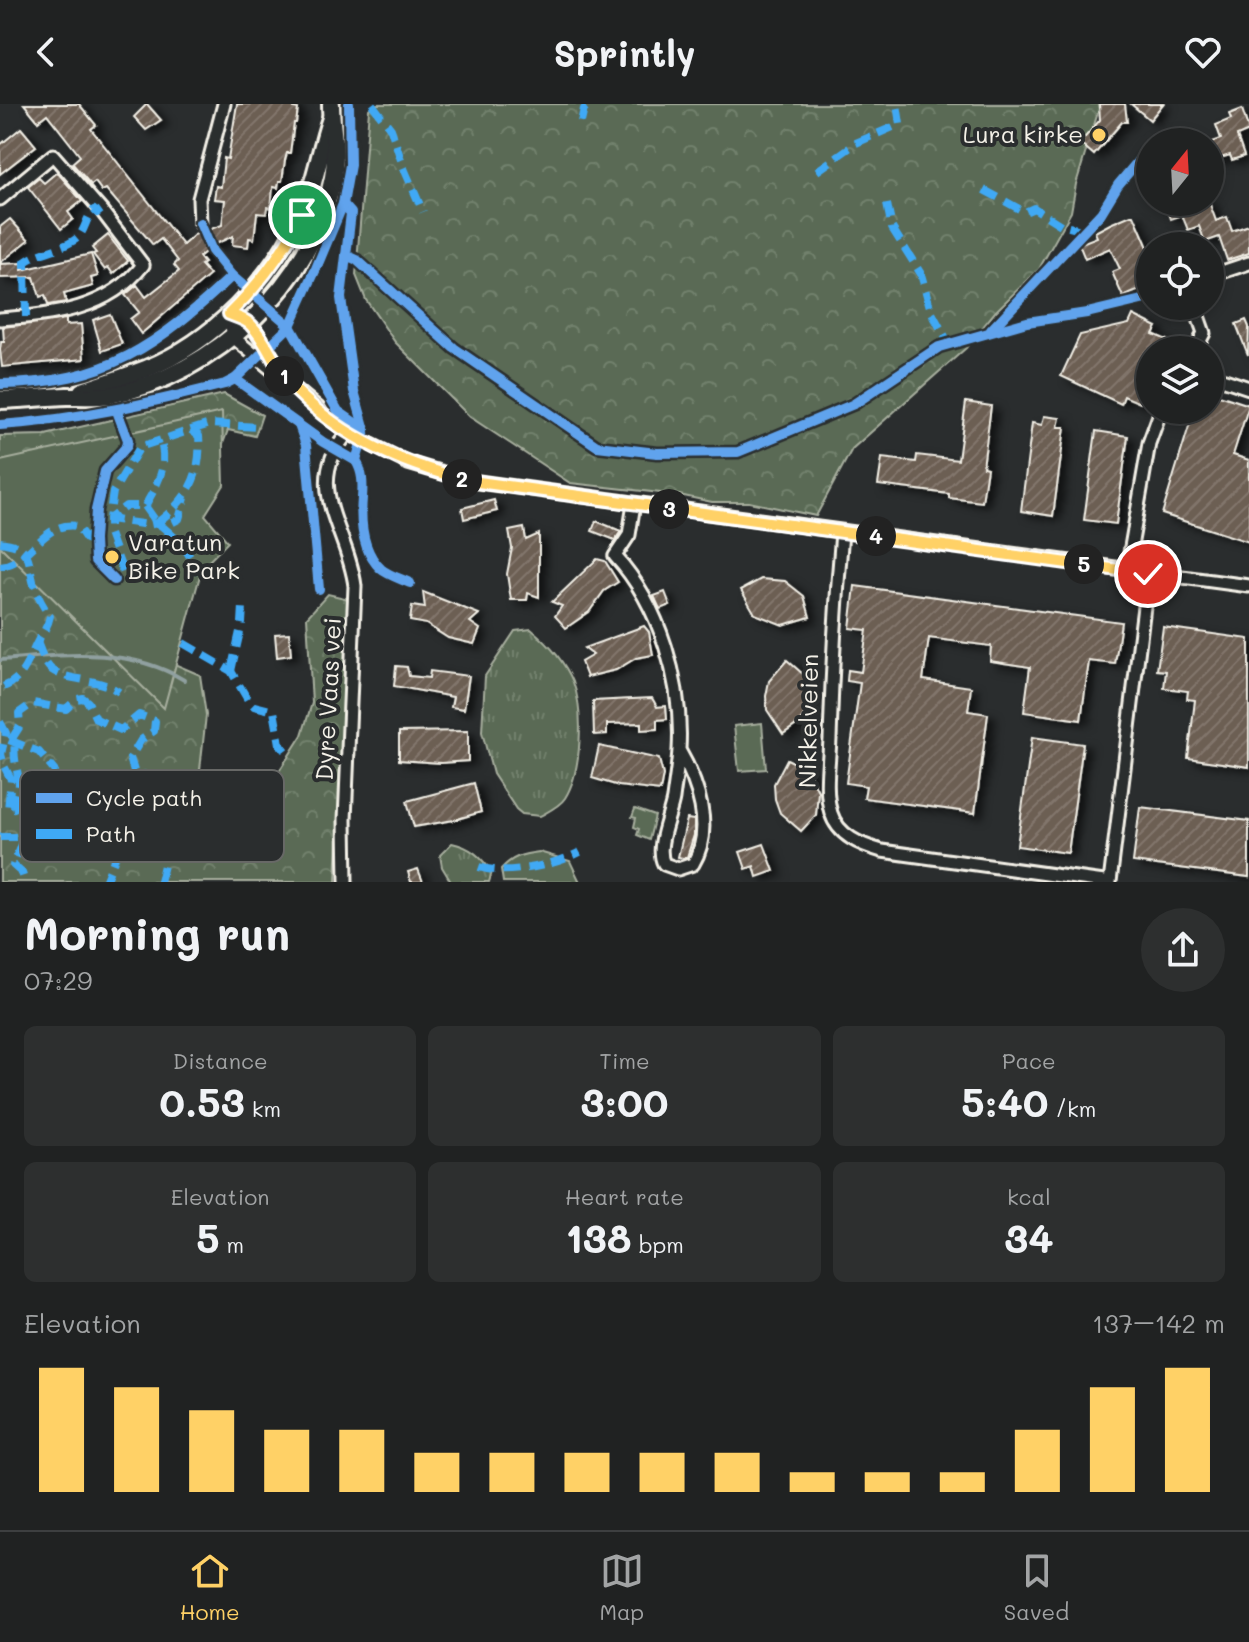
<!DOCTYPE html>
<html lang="en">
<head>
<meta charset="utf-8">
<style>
	:root { --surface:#202222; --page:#2d2f2f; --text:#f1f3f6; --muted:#a2a4a5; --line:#3d3f40; --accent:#ffd166 }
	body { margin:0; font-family:Mali,sans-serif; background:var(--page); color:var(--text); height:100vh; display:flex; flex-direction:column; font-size:30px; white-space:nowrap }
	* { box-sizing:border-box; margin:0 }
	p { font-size:26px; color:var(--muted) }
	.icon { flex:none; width:44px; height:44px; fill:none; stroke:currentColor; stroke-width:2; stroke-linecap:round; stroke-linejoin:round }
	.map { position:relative; height:778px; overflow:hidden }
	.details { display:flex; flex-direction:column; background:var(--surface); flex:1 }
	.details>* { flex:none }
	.needle { width:52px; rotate:18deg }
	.buttons { position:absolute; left:1136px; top:24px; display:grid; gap:16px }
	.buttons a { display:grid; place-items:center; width:88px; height:88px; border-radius:50%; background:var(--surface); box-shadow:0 4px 12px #0003,0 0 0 2px var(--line); font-size:40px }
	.pin { position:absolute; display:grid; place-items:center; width:68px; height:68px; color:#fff; margin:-34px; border:4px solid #fff; border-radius:50%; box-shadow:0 2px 8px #0007 }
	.km { position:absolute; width:40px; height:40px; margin:-20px; border-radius:50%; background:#222; color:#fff; font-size:22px; line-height:40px; text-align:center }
	.round { display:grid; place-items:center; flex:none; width:84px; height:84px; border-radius:42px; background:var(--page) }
	.headline { display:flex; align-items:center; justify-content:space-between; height:136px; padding:0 24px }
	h1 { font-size:44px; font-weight:700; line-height:60px }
	.stats { display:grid; grid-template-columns:repeat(3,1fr); gap:12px; height:136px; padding:8px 24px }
	.stats div { display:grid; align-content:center; border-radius:12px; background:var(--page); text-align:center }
	.stats b { font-size:40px; font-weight:700 }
	.stats small { font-size:22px; font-weight:400 }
	.stats p { font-size:22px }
	.chart { height:224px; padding:16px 24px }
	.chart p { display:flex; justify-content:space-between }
	.chart svg { width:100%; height:144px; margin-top:8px; stroke:var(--accent); stroke-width:6 }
	header { display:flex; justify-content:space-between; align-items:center; height:104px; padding:0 24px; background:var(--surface); font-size:36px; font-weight:700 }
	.menu { display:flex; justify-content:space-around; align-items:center; height:112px; border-top:2px solid var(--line); background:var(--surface); font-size:22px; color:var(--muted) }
	.menu a { display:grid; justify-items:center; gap:4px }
	.menu .selected { color:var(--accent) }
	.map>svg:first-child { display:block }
	.grass { fill:url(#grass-tufts); stroke:#a7ae9e; stroke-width:2 }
	.forest { fill:url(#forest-crowns); stroke:#a7ae9e; stroke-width:2 }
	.pitch { fill:#5a6b55; stroke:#a7ae9e; stroke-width:2 }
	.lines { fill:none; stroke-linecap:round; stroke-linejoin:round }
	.stream { stroke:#90a0a0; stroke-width:4 }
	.building { fill:url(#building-hatch); stroke:#f4f1e8; stroke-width:2; filter:url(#shadow) }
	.street-casing { stroke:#f4f1e8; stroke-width:17 }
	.secondary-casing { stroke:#f4f1e8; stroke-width:22 }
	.street { stroke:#2a2d2e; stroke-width:11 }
	.secondary { stroke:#2a2d2e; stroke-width:16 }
	.quiet { stroke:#3fa9f5; stroke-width:8; stroke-dasharray:16 8; stroke-linecap:butt }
	.cycleway-casing { stroke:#2a2d2e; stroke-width:15 }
	.cycleway { stroke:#60a3ed; stroke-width:10 }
	.route-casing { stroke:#fff; stroke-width:16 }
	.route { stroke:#ffd166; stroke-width:10 }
	.poi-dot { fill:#ffd166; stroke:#2a2d2e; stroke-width:3 }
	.labels { text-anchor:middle; stroke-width:8; stroke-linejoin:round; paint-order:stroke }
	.poi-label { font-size:24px; fill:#f4f1e8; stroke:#2a2d2e; text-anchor:end }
	.street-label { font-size:24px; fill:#f4f1e8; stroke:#2a2d2e }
	.key { fill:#2a2d2e; stroke:#676866; stroke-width:2 }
	.key-label { font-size:22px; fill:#f4f1e8 }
</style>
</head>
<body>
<header><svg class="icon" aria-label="back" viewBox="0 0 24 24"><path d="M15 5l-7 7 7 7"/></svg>Sprintly<svg class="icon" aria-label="heart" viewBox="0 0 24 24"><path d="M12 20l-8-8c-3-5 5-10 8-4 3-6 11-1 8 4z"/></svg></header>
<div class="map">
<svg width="1249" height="778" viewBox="0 0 1249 778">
	<defs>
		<pattern id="grass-tufts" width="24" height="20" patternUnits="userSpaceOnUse" patternTransform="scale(2)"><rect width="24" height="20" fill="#5a6b55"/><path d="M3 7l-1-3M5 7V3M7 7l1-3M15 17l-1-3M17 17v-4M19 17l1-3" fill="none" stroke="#72816d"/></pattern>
		<pattern id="forest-crowns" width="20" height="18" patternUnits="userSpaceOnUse" patternTransform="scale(2)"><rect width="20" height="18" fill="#5a6b55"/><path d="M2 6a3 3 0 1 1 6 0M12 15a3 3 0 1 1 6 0" fill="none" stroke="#72816d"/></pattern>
		<pattern id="building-hatch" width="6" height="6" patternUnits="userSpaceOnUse" patternTransform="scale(2)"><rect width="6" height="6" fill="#6c5e53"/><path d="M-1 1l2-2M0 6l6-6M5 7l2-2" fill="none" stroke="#82766c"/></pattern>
		<filter id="shadow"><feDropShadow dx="7" dy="4" stdDeviation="4" flood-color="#0009"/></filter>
	</defs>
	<rect width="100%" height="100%" fill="#2a2d2e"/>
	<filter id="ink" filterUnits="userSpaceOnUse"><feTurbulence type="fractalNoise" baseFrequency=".0125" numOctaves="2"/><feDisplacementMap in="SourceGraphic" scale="16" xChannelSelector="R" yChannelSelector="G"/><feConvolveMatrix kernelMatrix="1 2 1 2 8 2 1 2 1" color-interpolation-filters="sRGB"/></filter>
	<g filter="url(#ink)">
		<g class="grass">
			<path d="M 531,525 C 549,540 564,556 573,578 C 584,607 582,667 565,694 C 560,702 549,707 540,712 L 522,710 L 516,705 L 493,670 L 482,628 L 485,572 L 515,527 Z"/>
			<polygon points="635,705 655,712 649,736 637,731 639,725 634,723 636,714 632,713"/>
			<path d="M 452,739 C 471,743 481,753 492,768 L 489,778 L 451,778 L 442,763 L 440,751 Z"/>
		</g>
		<g class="forest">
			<polygon points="375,0 1098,0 1099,5 1076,80 1071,108 1039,165 995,208 966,244 852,345 816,412 749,398 712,398 679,391 570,379 470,313 395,238 366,196 356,171 369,5"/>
			<polygon points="224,290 262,311 255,332 228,326 214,364 165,556 200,571 206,611 199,675 158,704 216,747 240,713 276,672 302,631 312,599 307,513 328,490 349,495 336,778 0,778 0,332 45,331"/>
		</g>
		<g class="pitch">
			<polygon points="222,308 224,381 205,411 228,438 202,464 164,604 0,442 0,357"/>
			<polygon points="762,619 766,665 739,667 734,622"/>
			<path d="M 539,748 L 570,757 L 580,778 L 503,778 L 501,765 C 512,753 522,750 539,748 Z"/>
		</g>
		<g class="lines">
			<path class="stream" d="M 0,556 C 63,551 127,542 184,576"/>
		</g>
		<g class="building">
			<polygon points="24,0 79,0 96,21 91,25 183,141 194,131 222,121 225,96 214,95 216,82 221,83 224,54 228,55 237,0 295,0 294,4 298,5 296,19 294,19 290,49 287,49 285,56 282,77 279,77 278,84 273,83 271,104 267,103 266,110 257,109 254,135 249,134 248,143 232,141 233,132 215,140 199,153 204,159 201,161 210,171 141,230 130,215 139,208 125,191 137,181 146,193 179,167 174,161 178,157 161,135 153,141 106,85 102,87 95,78 91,81 72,59 80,52 47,10 38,17"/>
			<polygon points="147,0 161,16 146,26 134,13"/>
			<polygon points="1099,0 1125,0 1127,18 1122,18 1094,51 1080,39 1100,16"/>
			<polygon points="1131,0 1163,0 1150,16"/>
			<polygon points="1242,5 1249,27 1237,32 1244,52 1232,56 1230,51 1214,56 1210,39 1221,35 1216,21 1231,15 1229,10"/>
			<polygon points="21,24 36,42 0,70 0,41"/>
			<polygon points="57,68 82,97 68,108 73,115 61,125 28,83 39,74 44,79"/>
			<polygon points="1165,98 1209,98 1216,117 1227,113 1232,127 1249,121 1249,149 1227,156 1219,133 1205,138 1199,122 1188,126 1182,111 1171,115"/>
			<polygon points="1131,111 1134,111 1150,148 1150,166 1142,170 1147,183 1123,193 1112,168 1120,165 1110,144 1085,155 1079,140 1097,133 1095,128 1110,120"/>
			<polygon points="10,115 29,136 0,159 0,123"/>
			<polygon points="108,131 128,157 113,170 108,163 105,166 93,150 96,149 92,144"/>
			<polygon points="91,150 98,172 91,174 93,182 64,190 66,198 48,201 45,191 40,193 34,173 0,174 0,160 22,159 22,166"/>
			<polygon points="110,210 122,240 102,247 93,216"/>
			<polygon points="1133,211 1157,223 1153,230 1169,237 1164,246 1150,246 1150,277 1140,299 1124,292 1121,300 1061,272 1080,231 1129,220"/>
			<polygon points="66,215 66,221 81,220 84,255 2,263 0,246 1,238 4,238 3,223"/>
			<polygon points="1246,216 1249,223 1248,251 1236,220"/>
			<polygon points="1210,288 1249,301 1233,351 1249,356 1249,438 1162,410 1194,306 1210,306"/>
			<polygon points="966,298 991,302 983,363 987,364 982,398 949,394 949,390 878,381 882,354 916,358 917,351 958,356"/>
			<polygon points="1044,312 1060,314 1058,323 1065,323 1053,412 1021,407 1032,319 1042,321"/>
			<polygon points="1096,327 1128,332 1116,420 1084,416"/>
			<polygon points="494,396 497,407 464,415 462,404"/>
			<polygon points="596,417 621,427 615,436 592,427"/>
			<polygon points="524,424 526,436 539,430 539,493 528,489 527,496 511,496 507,470 512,444 509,427"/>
			<polygon points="597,455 605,457 618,478 604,487 589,508 566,524 555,512 562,502 552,498"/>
			<polygon points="761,475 785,477 804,492 810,513 783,521 755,510 741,486"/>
			<polygon points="855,482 1121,518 1115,560 1089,557 1081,616 1024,608 1030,563 990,557 991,542 929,534 923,576 971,583 968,607 988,610 975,709 864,694 866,682 846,679 860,579 847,577 848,566 861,568 867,526 850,524"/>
			<polygon points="423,488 479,510 470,518 480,525 474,540 448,534 426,520 410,517 412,502 425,504"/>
			<polygon points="665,488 670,501 660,505 654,492"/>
			<polygon points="644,522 649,528 653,551 636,554 616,566 587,573 581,558 593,551 584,544"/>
			<polygon points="1163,523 1249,535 1249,663 1188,654 1195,596 1187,595 1188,587 1164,584 1166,567 1157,566"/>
			<polygon points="289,529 291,551 277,553 275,530"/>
			<polygon points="787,556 804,571 809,594 802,617 783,630 767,606 766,592 769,577"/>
			<polygon points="396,562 407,563 409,572 429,574 430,567 469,572 464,605 451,603 453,593 394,582"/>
			<polygon points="652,594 657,603 666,602 667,615 657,616 657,625 641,626 641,619 607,620 607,630 594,631 593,597"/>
			<polygon points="468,627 468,657 441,659 399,656 399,628"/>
			<polygon points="1032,633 1083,640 1068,749 1017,742"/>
			<polygon points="599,642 659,655 663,671 660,687 619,682 592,674"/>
			<polygon points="787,655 807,665 818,687 816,711 801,727 780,709 775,695 774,680"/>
			<polygon points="474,679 481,708 454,716 414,723 407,697"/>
			<polygon points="1140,703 1249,717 1249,773 1133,758"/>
			<polygon points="687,715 694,716 694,731 687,753 683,754 678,753"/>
			<polygon points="764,740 774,767 757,773 754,762 746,765 740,748"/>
			<polygon points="418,765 423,778 411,778 408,768"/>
		</g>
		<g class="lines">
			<defs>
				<g id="street">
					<path d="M 0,95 L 53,51 L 101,106 L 143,161 C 108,206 53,211 0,215"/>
					<polyline points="200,119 199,95 224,0"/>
					<polyline points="1210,172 1249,159"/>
					<polyline points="229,210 233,233 348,329 408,359 471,377 1249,482"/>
					<polyline points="229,210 250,218 283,270"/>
					<polyline points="1195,246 1204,229 1198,212"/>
					<polyline points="1210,271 1249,284"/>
					<path d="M 634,400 L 629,431 L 615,452 C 660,501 683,579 679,646 C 678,662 675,679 673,695 C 670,713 655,743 664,760 L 678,765 L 693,760 C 714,725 698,679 679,646"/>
					<path d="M 842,428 C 836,497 832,566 830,635 C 829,659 824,686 831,709 C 838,732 861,741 882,747 L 1104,778"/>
					<polyline points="1127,466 1149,339 1161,306"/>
					<path d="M 346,778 L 345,716 L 355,482 C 348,425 301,381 348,329"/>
					<polyline points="1110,778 1148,470"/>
				</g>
				<g id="secondary">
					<path d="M 82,287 C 104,280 125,273 146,265 C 213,238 271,178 301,113 C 315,82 320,46 331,14"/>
					<path d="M 0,296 C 22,295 45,293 67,292 C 81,292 96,293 110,291 C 213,272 315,178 333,73 C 338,45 331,26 331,0"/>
				</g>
			</defs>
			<use href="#street" class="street-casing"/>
			<use href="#secondary" class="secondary-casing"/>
			<use href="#street" class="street"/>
			<use href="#secondary" class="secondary"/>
			<g class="quiet">
				<polyline points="372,0 391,25 403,62 423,108"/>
				<polyline points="581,18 584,5 591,0"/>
				<polyline points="817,67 856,39 900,20 897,0"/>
				<polyline points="984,86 1025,108 1034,104 1061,121 1085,127"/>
				<polyline points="887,100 892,124 921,170 931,207 949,240"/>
				<path d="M 26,213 L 25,158 C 41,147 59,146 73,137 C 86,130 84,115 94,106 L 97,109 L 101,106"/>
				<polyline points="191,326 210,320 260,323"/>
				<path d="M 145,402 C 158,379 169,362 160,335"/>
				<path d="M 157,419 C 188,395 202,372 199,332 L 191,326 L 140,343 L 113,388 L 109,415 L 148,421 L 157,419 L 163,423 L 179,415 L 185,394"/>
				<polyline points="163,423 183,441 199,468"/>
				<path d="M 0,438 C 31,443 27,450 33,477 C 36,490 42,501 50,512 C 48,522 44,527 39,535 C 28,555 24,577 0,584"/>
				<path d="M 0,462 C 31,460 43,416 77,422 L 86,435 L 94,438"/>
				<polyline points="123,468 109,430 109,415 126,402 145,402 157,419"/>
				<path d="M 37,538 C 41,547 44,560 52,566 C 69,578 98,573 119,588"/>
				<polyline points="183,539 231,567 248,596 254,602 274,607 280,640 286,648"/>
				<polyline points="231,567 242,519 243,502"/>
				<path d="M 0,618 L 6,629 L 1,650 L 4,662 L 11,675 L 8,705 L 14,704 C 15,695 19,686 19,678 C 17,663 13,654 15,639"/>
				<polyline points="9,636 39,648 56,669"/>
				<polyline points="11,636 20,622 19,609 33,599 66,605 77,595 83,594 88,598 96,615 121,626 139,611 155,617 154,627 141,636 130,654 134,667 148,672 147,679 124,692 115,702 113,726 118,746 105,778"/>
				<polyline points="0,733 16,733 22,738 13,761 22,769 25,778"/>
				<path d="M 479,763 C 505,772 556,761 580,748"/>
				<polyline points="160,778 164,761"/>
			</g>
			<defs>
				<g id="cycleway">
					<path d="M 343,100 L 351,109 L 341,194 L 354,287 L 365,326 L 356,357 C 363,368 363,380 362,394 C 360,418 362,447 381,465 C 388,471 401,475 410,479"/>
					<polyline points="200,119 212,147 232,172 290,222 338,307 365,326"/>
					<polyline points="346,151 357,156 454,244 597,342 657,349 738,348 854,300 939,243 1027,218 1087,209 1150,194"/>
					<polyline points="991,226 1101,109 1118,81 1150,43"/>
					<polyline points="235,275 323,338 356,357"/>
					<path d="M 0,280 C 107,279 157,242 232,172"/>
					<path d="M 0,321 C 77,316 150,299 225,280 L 235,275 L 290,222 L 315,167 L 343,100 L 350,61 L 349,0"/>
					<polyline points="299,321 306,341 319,485"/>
					<polyline points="114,476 95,457 94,436 96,406 105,367 127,342 128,336 117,307"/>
				</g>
			</defs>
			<use href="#cycleway" class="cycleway-casing"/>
			<use href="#cycleway" class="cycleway"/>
		</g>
	</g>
	<g class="lines" filter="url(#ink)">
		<defs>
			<path id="route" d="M 302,111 C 283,149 259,181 229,210 C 236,213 246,215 251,221 C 267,237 274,261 288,278 C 336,332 403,361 471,377 L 1148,470"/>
		</defs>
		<use href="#route" class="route-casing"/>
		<use href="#route" class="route"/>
	</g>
	<g class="poi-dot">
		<circle cx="1099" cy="31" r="8"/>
		<circle cx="112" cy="453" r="8"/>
	</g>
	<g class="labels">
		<g class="poi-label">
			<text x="1083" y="39">Lura kirke</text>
			<text x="128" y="447" text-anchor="start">Varatun<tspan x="128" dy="28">Bike Park</tspan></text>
		</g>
		<g class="street-label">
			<text transform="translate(329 595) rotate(-87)" y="8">Dyre Vaas vei</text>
			<text transform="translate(809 617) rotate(-89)" y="8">Nikkelveien</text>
		</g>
	</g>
	<rect x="20" y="666" width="264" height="92" rx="12" class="key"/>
	<rect x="36" y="689" width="36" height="10" fill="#60a3ed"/>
	<rect x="36" y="725" width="36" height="10" fill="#3fa9f5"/>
	<g class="key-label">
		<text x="86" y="702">Cycle path</text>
		<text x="86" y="738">Path</text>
	</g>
</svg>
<div class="buttons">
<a><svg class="needle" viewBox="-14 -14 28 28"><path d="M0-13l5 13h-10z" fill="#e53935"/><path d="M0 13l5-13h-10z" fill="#a2a4a5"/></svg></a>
<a><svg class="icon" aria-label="locate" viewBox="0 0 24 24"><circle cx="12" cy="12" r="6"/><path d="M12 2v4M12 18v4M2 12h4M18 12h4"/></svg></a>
<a><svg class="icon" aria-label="layers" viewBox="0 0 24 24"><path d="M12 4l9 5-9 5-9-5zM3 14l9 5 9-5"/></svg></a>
</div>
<div class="pin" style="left:302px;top:111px;background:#1e9e55"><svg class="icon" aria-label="arrive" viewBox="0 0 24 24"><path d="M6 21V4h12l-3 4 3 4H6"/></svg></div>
<div class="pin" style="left:1148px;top:470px;background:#d93025"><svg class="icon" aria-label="check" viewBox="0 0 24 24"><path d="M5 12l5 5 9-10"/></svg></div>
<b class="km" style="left:284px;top:272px">1</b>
<b class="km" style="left:462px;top:375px">2</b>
<b class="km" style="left:669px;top:405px">3</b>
<b class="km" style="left:876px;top:432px">4</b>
<b class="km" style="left:1084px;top:460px">5</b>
</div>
<section class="details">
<div class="headline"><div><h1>Morning run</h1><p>07:29</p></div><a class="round"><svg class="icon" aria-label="share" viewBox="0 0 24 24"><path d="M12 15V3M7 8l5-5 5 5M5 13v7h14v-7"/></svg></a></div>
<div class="stats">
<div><p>Distance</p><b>0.53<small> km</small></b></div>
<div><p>Time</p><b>3:00</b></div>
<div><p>Pace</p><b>5:40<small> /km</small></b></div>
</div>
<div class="stats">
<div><p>Elevation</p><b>5<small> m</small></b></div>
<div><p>Heart rate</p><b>138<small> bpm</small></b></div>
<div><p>kcal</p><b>34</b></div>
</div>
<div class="chart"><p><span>Elevation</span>137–142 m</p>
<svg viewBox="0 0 160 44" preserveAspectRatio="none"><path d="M5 44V6M15 44V12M25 44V19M35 44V25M45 44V25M55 44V32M65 44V32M75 44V32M85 44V32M95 44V32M105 44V38M115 44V38M125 44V38M135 44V25M145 44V12M155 44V6"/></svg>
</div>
</section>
<nav class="menu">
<a class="selected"><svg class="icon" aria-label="home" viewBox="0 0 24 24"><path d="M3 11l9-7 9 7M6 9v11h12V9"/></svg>Home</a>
<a><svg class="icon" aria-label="map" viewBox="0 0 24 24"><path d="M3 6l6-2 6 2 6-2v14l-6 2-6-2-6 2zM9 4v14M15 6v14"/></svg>Map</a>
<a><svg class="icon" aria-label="saved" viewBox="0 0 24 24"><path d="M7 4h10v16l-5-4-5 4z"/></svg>Saved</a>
</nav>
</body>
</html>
